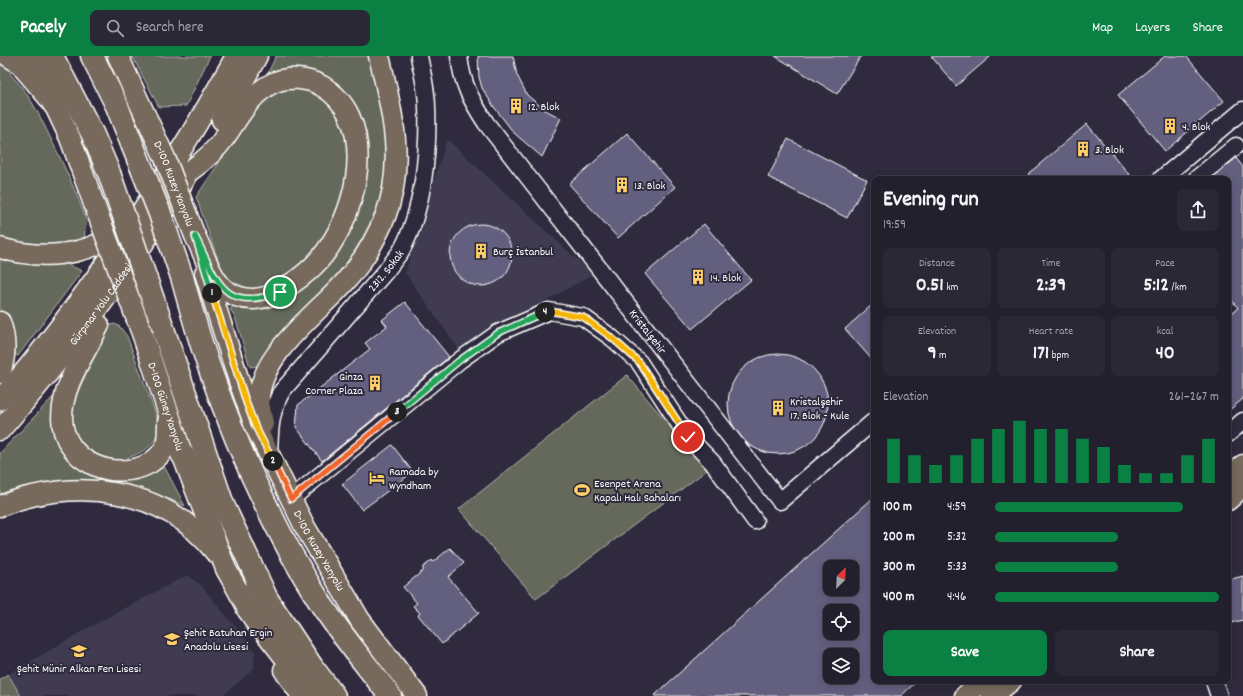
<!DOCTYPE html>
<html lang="en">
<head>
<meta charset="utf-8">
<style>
	:root { --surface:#23202e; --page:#2b2836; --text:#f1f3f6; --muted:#a3a3aa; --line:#403e4a; --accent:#0b8043 }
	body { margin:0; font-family:Dekko,sans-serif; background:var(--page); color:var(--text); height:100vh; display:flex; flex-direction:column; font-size:15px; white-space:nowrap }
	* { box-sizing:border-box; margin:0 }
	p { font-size:13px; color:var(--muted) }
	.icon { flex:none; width:22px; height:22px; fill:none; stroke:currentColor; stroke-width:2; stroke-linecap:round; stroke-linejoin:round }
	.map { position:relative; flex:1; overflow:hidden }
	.drawer { position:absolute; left:871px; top:120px; width:360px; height:508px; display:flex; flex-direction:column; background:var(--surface); border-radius:8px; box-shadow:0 2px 10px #0003,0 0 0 1px var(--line) }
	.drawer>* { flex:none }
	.needle { width:26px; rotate:24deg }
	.tools { position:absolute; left:823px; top:504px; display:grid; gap:8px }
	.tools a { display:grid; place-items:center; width:36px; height:36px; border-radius:8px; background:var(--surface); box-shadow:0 2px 10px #0003,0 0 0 1px var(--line); font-size:20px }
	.pin { position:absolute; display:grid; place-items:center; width:34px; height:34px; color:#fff; margin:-17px; border:2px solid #fff; border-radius:50%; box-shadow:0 1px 4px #0007 }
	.km { position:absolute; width:20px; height:20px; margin:-10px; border-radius:50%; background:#222; color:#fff; font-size:11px; line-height:20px; text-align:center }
	.round { display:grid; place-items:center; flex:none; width:42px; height:42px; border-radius:8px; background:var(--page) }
	.headline { display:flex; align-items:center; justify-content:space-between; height:68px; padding:0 12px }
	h1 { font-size:22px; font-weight:700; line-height:30px }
	.metrics { display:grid; grid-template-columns:repeat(3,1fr); gap:6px; height:68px; padding:4px 12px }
	.metrics div { display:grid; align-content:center; border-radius:8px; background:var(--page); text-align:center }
	.metrics b { font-size:20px; font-weight:700 }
	.metrics small { font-size:11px; font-weight:400 }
	.metrics p { font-size:11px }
	.chart { height:112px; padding:8px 12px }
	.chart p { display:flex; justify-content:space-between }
	.chart svg { width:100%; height:72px; margin-top:4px; stroke:var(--accent); stroke-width:6 }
	.action { display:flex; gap:8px; margin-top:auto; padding:8px 12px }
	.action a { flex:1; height:46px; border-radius:8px; background:var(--accent); color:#fff; font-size:16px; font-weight:700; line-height:46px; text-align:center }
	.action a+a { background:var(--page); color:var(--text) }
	ul { padding:0 12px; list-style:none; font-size:13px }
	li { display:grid; grid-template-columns:64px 48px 1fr; align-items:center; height:30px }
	li i { height:10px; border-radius:5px; background:var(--accent) }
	header { display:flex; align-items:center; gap:24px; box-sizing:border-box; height:56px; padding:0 20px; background:var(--accent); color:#fff }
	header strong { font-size:19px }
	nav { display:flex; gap:22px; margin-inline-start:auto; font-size:14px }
	.search { width:280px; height:36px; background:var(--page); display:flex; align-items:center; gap:10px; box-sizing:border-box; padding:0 14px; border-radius:8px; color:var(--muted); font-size:15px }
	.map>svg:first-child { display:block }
	.built { fill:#3f3a51 }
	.green { fill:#65695b; stroke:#b2b4ad }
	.building { fill:#64617f; stroke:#fff; fill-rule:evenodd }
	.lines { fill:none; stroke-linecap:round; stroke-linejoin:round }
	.minor-casing { stroke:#fff; stroke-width:19 }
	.major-casing { stroke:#fff; stroke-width:23 }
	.highway-casing { stroke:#fff; stroke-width:25 }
	.minor { stroke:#2f2a3d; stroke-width:16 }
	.major { stroke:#77695c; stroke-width:20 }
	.highway { stroke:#77695c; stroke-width:22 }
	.major-bridge-casing { stroke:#fff; stroke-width:23; stroke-linecap:butt }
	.highway-bridge-casing { stroke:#fff; stroke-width:25; stroke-linecap:butt }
	.major-bridge { stroke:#77695c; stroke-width:20 }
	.highway-bridge { stroke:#77695c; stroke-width:22 }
	.split-1-casing { stroke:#fff; stroke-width:8 }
	.split-2-casing { stroke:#fff; stroke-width:8 }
	.split-3-casing { stroke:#fff; stroke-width:8 }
	.split-4-casing { stroke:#fff; stroke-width:8 }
	.split-5-casing { stroke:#fff; stroke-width:8 }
	.split-1 { stroke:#22a559; stroke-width:5 }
	.split-2 { stroke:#f5b400; stroke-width:5 }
	.split-3 { stroke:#f0652b; stroke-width:5 }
	.split-4 { stroke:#22a559; stroke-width:5 }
	.split-5 { stroke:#f5b400; stroke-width:5 }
	.labels { text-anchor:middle; stroke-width:4; stroke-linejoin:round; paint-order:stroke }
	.poi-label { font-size:12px; fill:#fff; stroke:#2f2a3d; text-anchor:start }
	.street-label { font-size:12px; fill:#fff; stroke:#2f2a3d }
</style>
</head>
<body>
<header>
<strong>Pacely</strong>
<div class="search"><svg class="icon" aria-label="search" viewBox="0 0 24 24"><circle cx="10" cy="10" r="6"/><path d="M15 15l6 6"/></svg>Search here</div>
<nav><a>Map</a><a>Layers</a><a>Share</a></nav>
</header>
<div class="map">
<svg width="1243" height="640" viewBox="0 0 1243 640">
	<rect width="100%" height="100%" fill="#2f2a3d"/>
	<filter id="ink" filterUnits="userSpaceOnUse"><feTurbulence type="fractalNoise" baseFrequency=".025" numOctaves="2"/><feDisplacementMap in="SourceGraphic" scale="8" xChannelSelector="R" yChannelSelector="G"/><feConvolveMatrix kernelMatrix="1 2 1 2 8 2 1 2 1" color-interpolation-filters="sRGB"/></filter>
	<g filter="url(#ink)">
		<g class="built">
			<polygon points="447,83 593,218 460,295 405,217"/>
			<polygon points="187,519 201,529 255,595 254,613 222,640 0,640 0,623 88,572"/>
		</g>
		<g class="green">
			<polygon points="132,0 210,0 186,50 159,51"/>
			<path d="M 276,0 L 370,0 L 387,90 L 385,120 L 378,152 L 365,182 L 345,210 L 271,290 L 257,310 L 250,311 L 235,261 L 230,253 L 235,249 L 257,250 L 350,171 L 347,40 C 317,8 306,16 266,21 Z"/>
			<path d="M 0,7 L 12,14 L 10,18 C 27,34 38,56 48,77 C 63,107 76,135 87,166 L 85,173 L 84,185 L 50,193 L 0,186 Z"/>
			<polygon points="285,30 317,33 340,54 350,93 346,140 324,186 297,214 261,234 247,234 232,226 221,212 196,141 261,44"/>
			<polygon points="0,200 65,207 82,215 18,300 9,297 6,269 0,255"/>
			<path d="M 115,268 L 120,271 L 127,280 L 159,367 C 157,389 147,395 127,402 L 128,406 C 96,408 73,391 70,359 C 69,351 73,341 75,334 L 78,335 L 110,269 Z"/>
			<polygon points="627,319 707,414 536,543 459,453"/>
			<path d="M 53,341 C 50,387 60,406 102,425 L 53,426 L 0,440 L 0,397 Z"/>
			<polygon points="164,410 185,450 169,443 168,446 152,438 115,426 133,423"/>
			<polygon points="8,618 21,640 0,640 0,623"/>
		</g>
		<g class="building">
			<polygon points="478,0 513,0 517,19 527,39 545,54 561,62 542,101 514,77 494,51 482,32 479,21"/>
			<polygon points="775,0 861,0 837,38"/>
			<polygon points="931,0 991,0 956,30"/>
			<polygon points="1165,0 1186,0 1224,45 1165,95 1118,39"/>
			<polygon points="1087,68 1133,123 1033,123 1028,118"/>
			<polygon points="627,77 675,131 618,182 569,128"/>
			<polygon points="788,83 867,124 847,162 768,121"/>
			<polygon points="1236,102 1243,111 1243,343 1228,355 1228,260 1238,252 1228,240 1228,123 1211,123"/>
			<circle cx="481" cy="199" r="31"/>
			<polygon points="704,168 751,224 692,273 645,218"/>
			<polygon points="405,246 449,301 322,405 296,371 298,349 370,293 365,287 387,270 382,264"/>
			<polygon points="874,247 874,306 845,273"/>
			<circle cx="778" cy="348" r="50"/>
			<polygon points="392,389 413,416 362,454 342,428"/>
			<path d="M 874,441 L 874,625 L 917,625 L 901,640 L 654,640 ZM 830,511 L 852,511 L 852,533 L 830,533 ZM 830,555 L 852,555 L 852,577 L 830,577 ZM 830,599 L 852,599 L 852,621 L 830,621 Z"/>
			<polygon points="450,492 464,507 448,521 479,557 442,588 418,559 420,557 413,550 417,547 403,531 424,514 422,512 432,504 433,506"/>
			<polygon points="1243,520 1243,564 1228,568 1228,524"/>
		</g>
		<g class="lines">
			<defs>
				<g id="minor">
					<path id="s1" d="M 459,0 C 462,28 471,44 486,67 L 780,445 L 874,365"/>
					<polyline points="1161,123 1243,54"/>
					<polyline points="1196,123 1236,90"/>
					<polyline points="1228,378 1243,365"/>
					<path id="s2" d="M 269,397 C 270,374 270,356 282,335 L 386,215 C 391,208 396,202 401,195 C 423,156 429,95 427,51 C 427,34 422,17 419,0"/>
					<polyline points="291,443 460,304 498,277 549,255 583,261 612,282 639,306 688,381 713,407 755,465"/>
					<polyline points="1214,625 1219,640"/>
				</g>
				<g id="major">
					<polyline points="8,0 19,7 54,48 70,82 94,148"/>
					<polyline points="118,0 147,63"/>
					<polyline points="222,64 257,0"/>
					<path d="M 191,114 C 204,105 216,94 225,81 C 239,61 250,38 273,27 C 288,20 308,22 322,30 C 374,61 361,139 334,183 C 323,203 307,218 288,230 C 268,244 245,249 224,233 C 211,223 203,195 195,180"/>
					<path d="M 0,192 C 41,204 87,201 121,174"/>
					<path id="s3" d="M 205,217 L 239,325 L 255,370 L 305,471 L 360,564 L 417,640"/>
					<path d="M 0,266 C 6,282 6,301 0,317"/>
					<path d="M 99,269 C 85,298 62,328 62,362 C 63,406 114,427 150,407 C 156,403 163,397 166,389 C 168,382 168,373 168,365"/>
					<path id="s4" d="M 143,280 L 182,398 L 226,513 L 256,567"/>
					<path d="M 0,344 C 39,301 74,253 108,205 C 154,139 197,71 236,0"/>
					<path d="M 263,368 C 262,361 260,354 259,347 C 257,300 317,258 345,226 C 362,207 375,185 385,161 C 406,108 392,53 379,0"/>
					<path id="s5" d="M 0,374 C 69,296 130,212 185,123"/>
					<polyline points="1228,422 1243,409"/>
					<polyline points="1228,444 1243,430"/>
					<path d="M 0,450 C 73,421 164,430 215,496"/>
					<polyline points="284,614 302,640"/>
					<polyline points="965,640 983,625"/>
					<polyline points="992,640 1011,625"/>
				</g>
				<g id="highway">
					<polyline points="29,0 54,48"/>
					<polyline points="52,0 93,79 109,117"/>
					<polyline points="92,0 117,50 132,88"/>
					<path d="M 182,221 C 190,250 198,279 208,308 C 236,389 272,470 318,543 C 339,577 366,608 390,640"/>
					<polyline points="156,252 223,449 265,539"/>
					<polyline points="182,398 197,417 206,437"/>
					<polyline points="257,528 312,611 334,640"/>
					<polyline points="248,553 314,637"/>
				</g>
			</defs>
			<use href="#minor" class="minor-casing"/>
			<use href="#major" class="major-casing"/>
			<use href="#highway" class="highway-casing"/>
			<use href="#minor" class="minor"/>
			<use href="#major" class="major"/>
			<use href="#highway" class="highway"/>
			<defs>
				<g id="major-bridge">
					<path id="s6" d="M 147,63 L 165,102 L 195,180"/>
					<polyline points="94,148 143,280"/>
				</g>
				<g id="highway-bridge">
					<polyline points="132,88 159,155 182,221"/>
					<polyline points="109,117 156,252"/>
				</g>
			</defs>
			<use href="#major-bridge" class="major-bridge-casing"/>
			<use href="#highway-bridge" class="highway-bridge-casing"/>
			<use href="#major-bridge" class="major-bridge"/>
			<use href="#highway-bridge" class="highway-bridge"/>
		</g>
	</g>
	<g class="lines" filter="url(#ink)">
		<defs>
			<path id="split-1" d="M 212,237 L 195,180 C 217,223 222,258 280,236"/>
			<polyline id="split-2" points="212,237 246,346 255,370 273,405"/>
			<polyline id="split-3" points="273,405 291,443 397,356"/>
			<polyline id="split-4" points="397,356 460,304 498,277 545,256"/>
			<polyline id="split-5" points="545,256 549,255 583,261 612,282 639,306 688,381"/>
		</defs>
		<use href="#split-1" class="split-1-casing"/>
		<use href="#split-2" class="split-2-casing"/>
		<use href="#split-3" class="split-3-casing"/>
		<use href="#split-4" class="split-4-casing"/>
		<use href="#split-5" class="split-5-casing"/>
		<use href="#split-1" class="split-1"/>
		<use href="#split-2" class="split-2"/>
		<use href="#split-3" class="split-3"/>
		<use href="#split-4" class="split-4"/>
		<use href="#split-5" class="split-5"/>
	</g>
	<defs>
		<symbol id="building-bare" viewBox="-9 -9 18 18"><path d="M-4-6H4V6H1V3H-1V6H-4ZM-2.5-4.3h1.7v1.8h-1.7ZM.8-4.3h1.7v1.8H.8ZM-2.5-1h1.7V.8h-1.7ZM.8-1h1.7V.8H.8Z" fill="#ffd166" stroke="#2f2a3d" stroke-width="2.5" paint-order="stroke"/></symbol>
		<symbol id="hotel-bare" viewBox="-9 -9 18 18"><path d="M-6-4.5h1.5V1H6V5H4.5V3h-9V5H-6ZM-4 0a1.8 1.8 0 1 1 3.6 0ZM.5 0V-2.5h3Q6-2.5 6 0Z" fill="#ffd166" stroke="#2f2a3d" stroke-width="2.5" paint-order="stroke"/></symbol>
		<symbol id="stadium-bare" viewBox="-9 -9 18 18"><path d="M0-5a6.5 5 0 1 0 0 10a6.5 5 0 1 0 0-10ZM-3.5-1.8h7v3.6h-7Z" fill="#ffd166" stroke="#2f2a3d" stroke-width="2.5" paint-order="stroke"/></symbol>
		<symbol id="school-bare" viewBox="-9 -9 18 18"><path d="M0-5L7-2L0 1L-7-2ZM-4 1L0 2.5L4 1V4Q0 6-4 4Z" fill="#ffd166" stroke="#2f2a3d" stroke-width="2.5" paint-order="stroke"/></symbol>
	</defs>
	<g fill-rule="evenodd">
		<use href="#building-bare" x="505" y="39" width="22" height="22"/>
		<use href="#building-bare" x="1159" y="59" width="22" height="22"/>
		<use href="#building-bare" x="1072" y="82" width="22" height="22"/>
		<use href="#building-bare" x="611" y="118" width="22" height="22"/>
		<use href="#building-bare" x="470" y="184" width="22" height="22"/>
		<use href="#building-bare" x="687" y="210" width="22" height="22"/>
		<use href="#building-bare" x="364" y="316" width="22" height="22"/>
		<use href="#building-bare" x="767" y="341" width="22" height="22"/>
		<use href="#hotel-bare" x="366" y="411" width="22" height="22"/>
		<use href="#stadium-bare" x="571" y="423" width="22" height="22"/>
		<use href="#school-bare" x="161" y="572" width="22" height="22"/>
		<use href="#school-bare" x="68" y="584" width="22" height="22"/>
	</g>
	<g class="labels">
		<g class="poi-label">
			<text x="528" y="54">12. Blok</text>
			<text x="1182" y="74">4. Blok</text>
			<text x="1095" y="97">3. Blok</text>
			<text x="634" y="133">13. Blok</text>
			<text x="493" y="199">Burç İstanbul</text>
			<text x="710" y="225">14. Blok</text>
			<text x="363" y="324" text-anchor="end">Ginza<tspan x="363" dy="14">Corner Plaza</tspan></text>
			<text x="790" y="349">Kristalşehir<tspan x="790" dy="14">17. Blok - Kule</tspan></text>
			<text x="389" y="419">Ramada by<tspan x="389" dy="14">Wyndham</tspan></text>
			<text x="594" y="431">Esenpet Arena<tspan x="594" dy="14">Kapalı Halı Sahaları</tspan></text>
			<text x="184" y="580">Şehit Batuhan Ergin<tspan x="184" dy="14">Anadolu Lisesi</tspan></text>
			<text x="79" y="616" text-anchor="middle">Şehit Münir Alkan Fen Lisesi</text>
		</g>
		<g class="street-label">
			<text dy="4" stroke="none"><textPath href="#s6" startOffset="70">D-100 Kuzey Yanyolu</textPath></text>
			<text dy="4" stroke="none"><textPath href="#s2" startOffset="223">2312. Sokak</textPath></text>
			<text dy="4" stroke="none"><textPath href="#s5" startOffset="161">Gürpınar Yolu Caddesi</textPath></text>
			<text dy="4" stroke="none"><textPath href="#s1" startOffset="337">Kristalşehir</textPath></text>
			<text dy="4" stroke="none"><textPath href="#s4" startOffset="74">D-100 Güney Yanyolu</textPath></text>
			<text dy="4" stroke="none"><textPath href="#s3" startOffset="301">D-100 Kuzey Yanyolu</textPath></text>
		</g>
	</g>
</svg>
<div class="tools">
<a><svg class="needle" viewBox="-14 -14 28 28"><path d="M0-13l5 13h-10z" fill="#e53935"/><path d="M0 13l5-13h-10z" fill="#a3a3aa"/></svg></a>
<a><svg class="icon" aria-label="locate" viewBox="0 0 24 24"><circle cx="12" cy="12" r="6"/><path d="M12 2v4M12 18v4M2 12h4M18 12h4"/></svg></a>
<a><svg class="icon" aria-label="layers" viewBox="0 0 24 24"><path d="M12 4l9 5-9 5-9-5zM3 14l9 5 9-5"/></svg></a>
</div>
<div class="pin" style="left:280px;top:236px;background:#1e9e55"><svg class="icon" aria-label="arrive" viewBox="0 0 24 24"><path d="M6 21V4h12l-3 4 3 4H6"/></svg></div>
<div class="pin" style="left:688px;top:381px;background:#d93025"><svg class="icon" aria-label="check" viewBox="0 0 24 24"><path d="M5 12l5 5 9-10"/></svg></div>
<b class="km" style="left:212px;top:237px">1</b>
<b class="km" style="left:273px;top:405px">2</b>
<b class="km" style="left:397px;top:356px">3</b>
<b class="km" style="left:545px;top:256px">4</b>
<section class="drawer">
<div class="headline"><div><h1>Evening run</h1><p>19:59</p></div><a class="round"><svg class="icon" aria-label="share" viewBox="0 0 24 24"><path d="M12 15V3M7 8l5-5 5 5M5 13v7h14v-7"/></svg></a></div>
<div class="metrics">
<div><p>Distance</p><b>0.51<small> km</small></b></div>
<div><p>Time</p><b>2:39</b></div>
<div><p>Pace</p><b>5:12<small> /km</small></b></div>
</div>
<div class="metrics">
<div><p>Elevation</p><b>9<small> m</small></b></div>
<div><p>Heart rate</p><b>171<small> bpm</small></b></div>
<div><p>kcal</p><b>40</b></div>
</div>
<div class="chart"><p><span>Elevation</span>261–267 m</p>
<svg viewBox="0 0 160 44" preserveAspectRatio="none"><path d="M5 44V17M15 44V27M25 44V33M35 44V27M45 44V17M55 44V11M65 44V6M75 44V11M85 44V11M95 44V17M105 44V22M115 44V33M125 44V38M135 44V38M145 44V27M155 44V17"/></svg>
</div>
<ul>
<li><b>100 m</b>4:59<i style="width:84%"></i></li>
<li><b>200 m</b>5:32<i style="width:55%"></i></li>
<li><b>300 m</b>5:33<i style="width:55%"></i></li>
<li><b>400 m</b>4:46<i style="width:100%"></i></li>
</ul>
<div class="action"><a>Save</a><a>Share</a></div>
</section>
</div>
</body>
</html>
